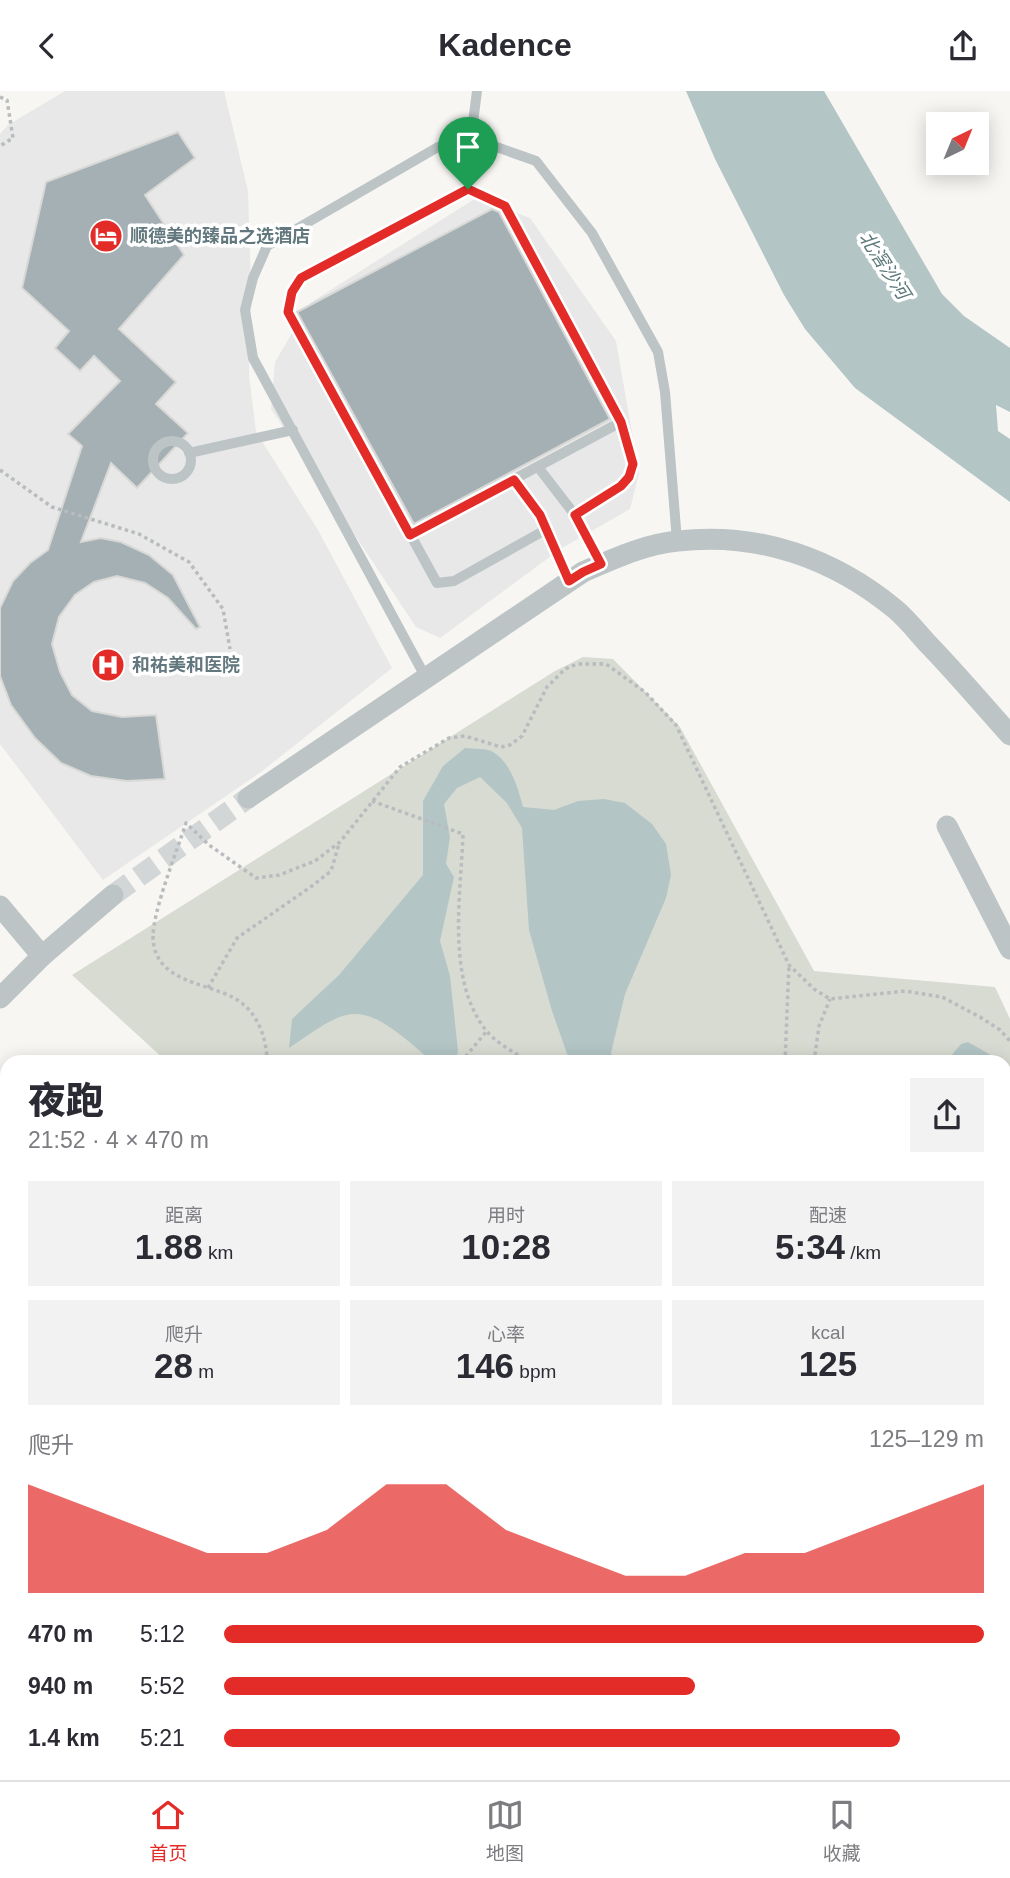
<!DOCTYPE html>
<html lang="zh">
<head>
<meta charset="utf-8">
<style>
	:root { --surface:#fff; --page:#f2f2f3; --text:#2b2b33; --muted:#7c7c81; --line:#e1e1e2; --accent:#e32b27 }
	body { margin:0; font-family:Helvetica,"Noto Sans SC",sans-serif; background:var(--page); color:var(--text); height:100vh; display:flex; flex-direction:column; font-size:26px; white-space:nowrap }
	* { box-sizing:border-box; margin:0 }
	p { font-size:23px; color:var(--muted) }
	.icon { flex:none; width:38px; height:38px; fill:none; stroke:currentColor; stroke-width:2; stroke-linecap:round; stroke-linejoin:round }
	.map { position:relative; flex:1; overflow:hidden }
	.panel { position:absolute; left:0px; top:964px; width:1012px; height:726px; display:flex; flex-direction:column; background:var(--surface); border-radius:21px 21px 0 0; box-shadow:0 4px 18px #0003 }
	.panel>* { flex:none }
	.needle { width:46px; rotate:43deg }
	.buttons { position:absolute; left:926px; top:21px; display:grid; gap:14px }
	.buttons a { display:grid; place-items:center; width:63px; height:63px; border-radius:0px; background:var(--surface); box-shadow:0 4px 18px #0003; font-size:35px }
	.pin { position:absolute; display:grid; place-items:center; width:60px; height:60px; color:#fff; margin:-72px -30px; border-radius:50% 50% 50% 0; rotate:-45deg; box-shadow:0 0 7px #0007 }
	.pin .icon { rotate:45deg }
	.round { display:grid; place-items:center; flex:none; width:74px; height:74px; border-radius:0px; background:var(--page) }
	.summary { display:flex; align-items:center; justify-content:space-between; height:119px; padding:0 28px }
	h1 { font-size:38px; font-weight:800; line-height:52px }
	.stats { display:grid; grid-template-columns:repeat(3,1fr); gap:10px; height:119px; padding:7px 28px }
	.stats div { display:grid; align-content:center; border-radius:0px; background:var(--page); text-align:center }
	.stats b { font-size:35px; font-weight:800 }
	.stats small { font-size:19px; font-weight:400 }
	.stats p { font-size:19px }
	.chart { height:196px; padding:14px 28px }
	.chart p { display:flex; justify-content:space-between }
	.chart svg { width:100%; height:126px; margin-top:7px; fill:var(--accent); opacity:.7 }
	ul { padding:0 28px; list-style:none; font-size:23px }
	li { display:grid; grid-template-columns:112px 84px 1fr; align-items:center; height:52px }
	li i { height:18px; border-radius:9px; background:var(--accent) }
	header { display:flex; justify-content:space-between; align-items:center; height:91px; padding:0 28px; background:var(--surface); font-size:32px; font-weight:800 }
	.tab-bar { display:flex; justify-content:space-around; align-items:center; height:98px; border-top:2px solid var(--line); background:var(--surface); font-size:19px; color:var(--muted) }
	.tab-bar a { display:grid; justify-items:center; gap:4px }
	.tab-bar .current { color:var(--accent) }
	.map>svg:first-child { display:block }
	.built { fill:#e7e8e7 }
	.green { fill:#d8dbd2 }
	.water { fill:#b3c5c5 }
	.building { fill:#a4b0b3; stroke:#d8d8d6; stroke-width:2 }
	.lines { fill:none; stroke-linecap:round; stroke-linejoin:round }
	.minor-tunnel { stroke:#d2d6d6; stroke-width:21; stroke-dasharray:21 10; stroke-linecap:butt }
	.path { stroke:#b8bcbe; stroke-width:3.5; stroke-dasharray:3.5 3.5; stroke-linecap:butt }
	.service { stroke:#bdc4c6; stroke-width:10 }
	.minor { stroke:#bdc4c6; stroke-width:21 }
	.route-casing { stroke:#fff; stroke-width:14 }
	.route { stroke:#e32b27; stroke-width:9 }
	.labels { text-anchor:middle; stroke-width:7; stroke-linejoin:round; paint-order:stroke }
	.poi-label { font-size:18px; font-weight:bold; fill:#62787e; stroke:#fff; text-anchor:start }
	.water-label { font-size:19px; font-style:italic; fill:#5c787a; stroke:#fff }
</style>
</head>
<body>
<header><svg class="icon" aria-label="back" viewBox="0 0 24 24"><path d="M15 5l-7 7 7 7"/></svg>Kadence<svg class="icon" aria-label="share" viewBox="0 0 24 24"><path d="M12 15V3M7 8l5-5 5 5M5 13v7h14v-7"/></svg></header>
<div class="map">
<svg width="1010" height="1689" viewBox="0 0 1010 1689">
	<rect width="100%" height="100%" fill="#f7f6f3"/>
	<g class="built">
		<polygon points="65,0 224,0 248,100 251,197 249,284 256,341 318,439 392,577 261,681 103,789 0,653 0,43 8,34"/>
		<polygon points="476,107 530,127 616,250 639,382 630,418 562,457 440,547 416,536 271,318 275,271 310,212"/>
	</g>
	<g class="green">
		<polygon points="583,566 613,568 680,636 814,880 995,896 1010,928 1010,1689 956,1689 951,1684 1004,1684 1004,971 164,971 165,969 72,884 555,580"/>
		<polygon points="7,1275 7,1684 504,1684 499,1689 0,1689 0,1283"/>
	</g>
	<g class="water">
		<polygon points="686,0 824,0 942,203 964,225 1010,257 1010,321 996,314 998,340 1010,348 1010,411 855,297 805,238 784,204 715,68"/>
		<path d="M 465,657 C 474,658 487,657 493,661 C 511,672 518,697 523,716 L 554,719 L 578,710 L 604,708 L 625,712 L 652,733 L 666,753 L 671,784 L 666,807 L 625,903 L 611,962 L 614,971 L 570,971 L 552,920 L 529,839 L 522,737 L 507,712 L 480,686 L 457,697 L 444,713 L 450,746 L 446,773 L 454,786 L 440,850 L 450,885 L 458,960 L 456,971 C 428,971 433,971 413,954 C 356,906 345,919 289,957 L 292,928 L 339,884 L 423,784 L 423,710 L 443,675 Z"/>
		<polygon points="968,951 1003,971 946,971 961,953"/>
		<polygon points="1005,972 1010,976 1010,1086 1004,1085"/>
		<polygon points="7,1275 7,1625 0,1628 0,1283"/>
		<polygon points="1005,1548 1010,1564 1010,1689 956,1689 951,1684 1004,1684"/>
	</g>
	<g class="building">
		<polygon points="178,41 195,67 145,104 184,164 119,238 176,291 156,313 188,342 137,397 111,372 81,451 101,447 121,451 149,464 173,484 200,536 196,538 168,507 145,492 117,485 94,491 75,504 59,526 52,553 60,581 72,604 92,620 122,626 156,624 165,688 127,690 91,685 61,672 35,647 11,614 0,585 0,517 13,490 30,472 48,459 82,355 68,343 120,290 94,265 80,280 55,257 69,240 22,197 46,91"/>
		<polygon points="492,118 499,121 610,328 414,433 297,221"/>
	</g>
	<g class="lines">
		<polyline class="minor-tunnel" points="113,804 248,707"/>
		<g class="path">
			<polyline points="0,6 7,9 13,47 0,55"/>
			<polyline points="0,379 52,416 139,443 189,471 223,518 230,558"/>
			<path d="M 372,710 L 463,743 C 461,804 446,887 485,938 C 495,952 514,960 527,971"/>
			<polyline points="208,897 237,847 312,795 331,780 339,753"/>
			<path d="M 267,971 C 267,947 257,919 234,907 C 205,891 154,891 153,846 C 153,819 177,760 186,732 L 209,754 L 256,787 L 279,784 L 315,770 L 340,751 L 400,676 L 449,647 L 465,645 L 501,656 L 510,654 L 522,645 L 547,596 L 565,578 L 577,573 L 606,573 L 645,601 L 676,634 L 789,874 L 814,898 L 830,908 L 905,900 L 942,906 L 980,926 L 1000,939 L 1010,950"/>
			<polyline points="461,971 486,941"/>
			<polyline points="785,971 789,874"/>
			<polyline points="814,971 819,935 830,908"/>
			<polyline points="43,1689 53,1684"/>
			<polyline points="256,1689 258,1684"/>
			<polyline points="434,1689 434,1684"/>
		</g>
		<g class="service">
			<polyline points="471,47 477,0"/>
			<circle cx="172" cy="369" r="19"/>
			<polyline points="189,362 293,339"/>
			<polyline points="538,376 575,424 602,473"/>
			<polyline points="514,389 540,424 569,490"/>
			<polyline points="547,438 454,490 437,492 288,221 292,200 301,187 468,98 505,115 621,331 633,372 629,386 621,395 575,424"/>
			<polyline points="410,444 621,331"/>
			<polyline points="426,587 253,267 245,219 253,187 267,155 438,56 471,47 536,70 592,142 658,261 665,301 677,450"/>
		</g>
		<g class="minor">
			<path d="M 248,707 L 583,481 C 613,468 645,453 678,450 C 759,441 833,467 895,518 C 907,528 918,542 928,553 C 957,583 983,614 1010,644"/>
			<polyline points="947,735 1010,858"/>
			<polyline points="0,815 42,865"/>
			<polyline points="0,907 42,865 113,804"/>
			<polyline points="0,1107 7,1099"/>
		</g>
	</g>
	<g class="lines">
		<defs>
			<polygon id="route" points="468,98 505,115 621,331 633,373 629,386 621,395 575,424 601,473 583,481 569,490 540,424 514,389 410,444 288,221 292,201 301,187"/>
		</defs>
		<use href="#route" class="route-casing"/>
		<use href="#route" class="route"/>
	</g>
	<defs>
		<symbol id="hotel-disc" viewBox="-11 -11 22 22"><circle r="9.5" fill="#e32b27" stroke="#fff"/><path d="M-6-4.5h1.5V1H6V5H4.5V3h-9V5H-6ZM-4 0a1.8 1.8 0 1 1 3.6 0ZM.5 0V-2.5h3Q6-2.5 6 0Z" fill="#fff"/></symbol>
		<symbol id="hospital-disc" viewBox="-11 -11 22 22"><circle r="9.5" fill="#e32b27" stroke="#fff"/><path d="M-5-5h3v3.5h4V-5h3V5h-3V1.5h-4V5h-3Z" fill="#fff"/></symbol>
	</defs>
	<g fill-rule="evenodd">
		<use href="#hotel-disc" x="87" y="126" width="38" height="38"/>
		<use href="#hospital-disc" x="89" y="555" width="38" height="38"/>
	</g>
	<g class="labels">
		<g class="poi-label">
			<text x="130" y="151">顺德美的臻品之选酒店</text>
			<text x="132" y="580">和祐美和医院</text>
		</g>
		<g class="water-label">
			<text transform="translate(885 174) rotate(57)" y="7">北滘沙河</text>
		</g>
	</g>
</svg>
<div class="buttons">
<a><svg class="needle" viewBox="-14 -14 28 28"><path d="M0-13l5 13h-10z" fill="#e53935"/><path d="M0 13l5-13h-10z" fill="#7c7c81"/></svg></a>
</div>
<div class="pin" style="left:468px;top:98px;background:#1e9e55"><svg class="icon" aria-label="arrive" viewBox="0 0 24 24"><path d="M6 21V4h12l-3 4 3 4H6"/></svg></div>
<section class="panel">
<div class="summary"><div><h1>夜跑</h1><p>21:52 · 4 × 470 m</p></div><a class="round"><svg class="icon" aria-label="share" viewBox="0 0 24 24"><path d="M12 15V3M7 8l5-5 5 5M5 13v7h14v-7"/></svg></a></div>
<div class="stats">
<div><p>距离</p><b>1.88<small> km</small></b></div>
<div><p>用时</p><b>10:28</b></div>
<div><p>配速</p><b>5:34<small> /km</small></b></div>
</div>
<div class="stats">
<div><p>爬升</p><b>28<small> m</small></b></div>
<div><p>心率</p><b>146<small> bpm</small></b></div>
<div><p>kcal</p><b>125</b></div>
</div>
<div class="chart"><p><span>爬升</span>125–129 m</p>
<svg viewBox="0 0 160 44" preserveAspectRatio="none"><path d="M0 44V6L10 14L20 22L30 30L40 30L50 22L60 6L70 6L80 22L90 30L100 38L110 38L120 30L130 30L140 22L150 14L160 6V44z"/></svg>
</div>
<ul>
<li><b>470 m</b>5:12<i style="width:100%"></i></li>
<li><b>940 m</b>5:52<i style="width:62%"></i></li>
<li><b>1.4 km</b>5:21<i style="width:89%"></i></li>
</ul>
</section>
</div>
<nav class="tab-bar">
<a class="current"><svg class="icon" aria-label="home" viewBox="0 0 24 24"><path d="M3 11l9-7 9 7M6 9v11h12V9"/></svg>首页</a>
<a><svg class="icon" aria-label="map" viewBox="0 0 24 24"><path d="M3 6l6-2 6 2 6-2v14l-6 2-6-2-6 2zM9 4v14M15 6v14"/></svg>地图</a>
<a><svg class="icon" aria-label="saved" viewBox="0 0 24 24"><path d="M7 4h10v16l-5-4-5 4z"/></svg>收藏</a>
</nav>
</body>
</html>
